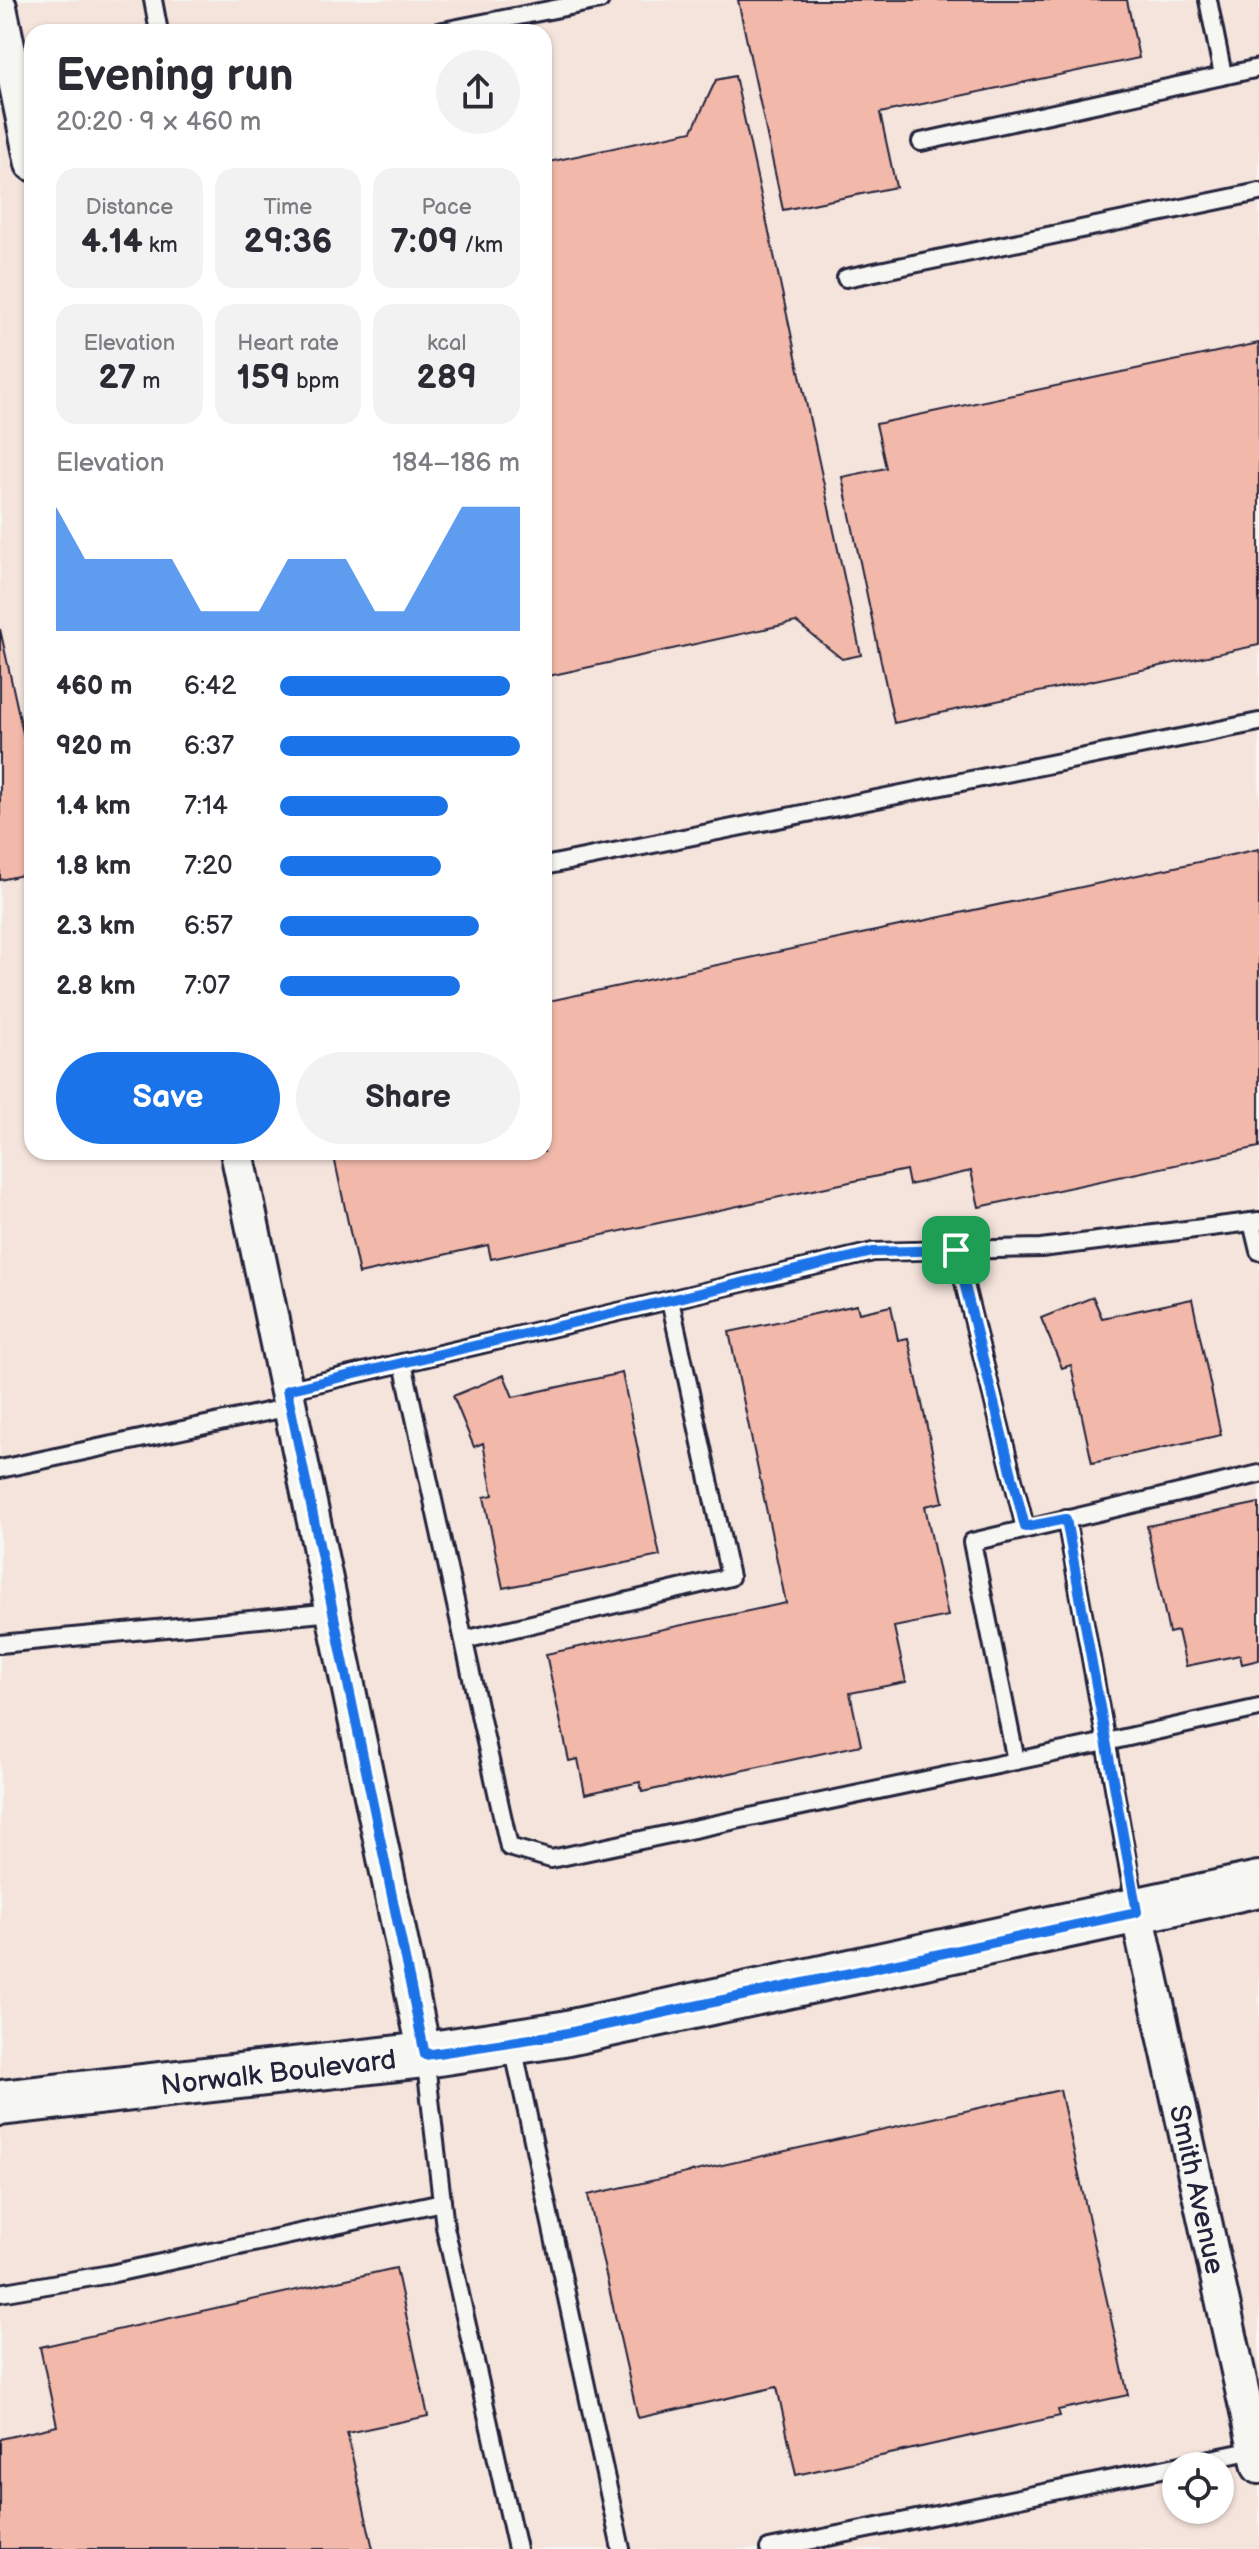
<!DOCTYPE html>
<html lang="en">
<head>
<meta charset="utf-8">
<style>
	:root { --surface:#fff; --page:#f2f2f3; --text:#2b2b33; --muted:#7c7c81; --accent:#1a73e8 }
	body { margin:0; font-family:"Balsamiq Sans",sans-serif; background:var(--page); color:var(--text); height:100vh; display:flex; flex-direction:column; font-size:30px; white-space:nowrap }
	* { box-sizing:border-box; margin:0 }
	p { font-size:26px; color:var(--muted) }
	.icon { flex:none; width:44px; height:44px; fill:none; stroke:currentColor; stroke-width:2; stroke-linecap:round; stroke-linejoin:round }
	.map { position:relative; flex:1; overflow:hidden }
	.drawer { position:absolute; left:24px; top:24px; width:528px; height:1136px; display:flex; flex-direction:column; background:var(--surface); border-radius:24px; box-shadow:0 2px 6px #0004 }
	.drawer>* { flex:none }
	.controls { position:absolute; left:1162px; top:2452px; display:grid; gap:16px }
	.controls a { display:grid; place-items:center; width:72px; height:72px; border-radius:50%; background:var(--surface); box-shadow:0 2px 6px #0004; font-size:40px }
	.pin { position:absolute; display:grid; place-items:center; width:68px; height:68px; color:#fff; margin:-34px; border-radius:16px; box-shadow:0 4px 12px #0006 }
	.round { display:grid; place-items:center; flex:none; width:84px; height:84px; border-radius:42px; background:var(--page) }
	.headline { display:flex; align-items:center; justify-content:space-between; height:136px; padding:0 32px }
	h1 { font-size:44px; font-weight:800; line-height:60px }
	.metrics { display:grid; grid-template-columns:repeat(3,1fr); gap:12px; height:136px; padding:8px 32px }
	.metrics div { display:grid; align-content:center; border-radius:20px; background:var(--page); text-align:center }
	.metrics b { font-size:34px; font-weight:800 }
	.metrics small { font-size:22px; font-weight:400 }
	.metrics p { font-size:22px }
	.chart { height:224px; padding:16px 32px }
	.chart p { display:flex; justify-content:space-between }
	.chart svg { width:100%; height:144px; margin-top:8px; fill:var(--accent); opacity:.7 }
	.cta { display:flex; gap:16px; margin-top:auto; padding:16px 32px }
	.cta a { flex:1; height:92px; border-radius:48px; background:var(--accent); color:#fff; font-size:32px; font-weight:800; line-height:92px; text-align:center }
	.cta a+a { background:var(--page); color:var(--text) }
	ul { padding:0 32px; list-style:none; font-size:26px }
	li { display:grid; grid-template-columns:128px 96px 1fr; align-items:center; height:60px }
	li i { height:20px; border-radius:10px; background:var(--accent) }
	.map>svg:first-child { display:block }
	.built { fill:#f5e4dc; fill-rule:evenodd }
	.building { fill:#f2b9aa; stroke:#22223b; stroke-width:2 }
	.lines { fill:none; stroke-linecap:round; stroke-linejoin:round }
	.lane-casing { stroke:#22223b; stroke-width:22 }
	.street-casing { stroke:#22223b; stroke-width:38 }
	.secondary-casing { stroke:#22223b; stroke-width:50 }
	.lane { stroke:#f6f6f2; stroke-width:16 }
	.street { stroke:#f6f6f2; stroke-width:32 }
	.secondary { stroke:#f6f6f2; stroke-width:44 }
	.route-casing { stroke:#fff; stroke-width:16 }
	.route { stroke:#1a73e8; stroke-width:10 }
	.labels { text-anchor:middle; stroke-width:8; stroke-linejoin:round; paint-order:stroke }
	.street-label { font-size:28px; fill:#22223b; stroke:#f6f6f2 }
</style>
</head>
<body>
<div class="map">
<svg width="1259" height="2549" viewBox="0 0 1259 2549">
	<rect width="100%" height="100%" fill="#f6f6f2"/>
	<filter id="ink" filterUnits="userSpaceOnUse"><feTurbulence type="fractalNoise" baseFrequency=".0125" numOctaves="2"/><feDisplacementMap in="SourceGraphic" scale="16" xChannelSelector="R" yChannelSelector="G"/><feConvolveMatrix kernelMatrix="1 2 1 2 8 2 1 2 1" color-interpolation-filters="sRGB"/></filter>
	<g filter="url(#ink)">
		<path class="built" d="M 0,0 L 1259,0 L 1259,2549 L 0,2549 ZM 32,32 L 544,32 L 544,1152 L 32,1152 ZM 1176,2466 L 1220,2466 L 1220,2510 L 1176,2510 Z"/>
		<g class="building">
			<polygon points="738,0 1127,0 1139,58 880,113 896,187 783,210"/>
			<polygon points="735,76 861,655 842,659 796,622 544,677 544,163 692,131 716,80"/>
			<polygon points="1259,343 1259,645 894,723 842,477 886,468 876,424"/>
			<polygon points="0,629 32,774 32,873 0,880"/>
			<polygon points="1259,849 1259,1147 979,1207 971,1171 909,1185 906,1170 491,1259 488,1245 359,1274 333,1152 544,1152 544,1002"/>
			<polygon points="1093,1297 1102,1318 1192,1299 1221,1435 1092,1463 1071,1365 1062,1368 1041,1318"/>
			<polygon points="857,1305 859,1313 891,1306 898,1340 908,1338 943,1502 925,1506 948,1616 894,1627 906,1682 850,1693 861,1745 642,1792 640,1782 585,1794 578,1759 569,1761 546,1654 786,1603 729,1332"/>
			<polygon points="622,1373 660,1556 503,1588 484,1497 493,1495 483,1443 474,1447 453,1396 504,1375 513,1397"/>
			<polygon points="1259,1503 1259,1660 1242,1664 1240,1655 1186,1666 1178,1631 1169,1633 1147,1526"/>
			<polygon points="1060,2090 1128,2395 1058,2410 1060,2416 796,2475 777,2387 638,2418 588,2195"/>
			<polygon points="396,2268 428,2416 347,2433 373,2549 0,2549 0,2439 57,2426 40,2347"/>
		</g>
		<g class="lines">
			<defs>
				<g id="lane">
					<polyline points="153,0 159,32"/>
					<polyline points="1208,0 1223,75"/>
					<polyline points="438,32 600,0"/>
					<polyline points="921,142 1259,68"/>
					<polyline points="846,278 1259,192"/>
					<polyline points="544,866 1259,722"/>
					<polyline points="1252,1222 1259,1251"/>
					<polyline points="956,1250 1025,1527"/>
					<polyline points="403,1363 509,1847 551,1859 1106,1742 1066,1519"/>
					<polyline points="287,1390 873,1252 1041,1248 1259,1221"/>
					<polyline points="0,1469 290,1407"/>
					<polyline points="464,1640 730,1577 670,1300"/>
					<polyline points="0,1644 333,1612"/>
					<polyline points="1016,1761 972,1542 1259,1474"/>
					<polyline points="1136,1910 1106,1742 1259,1708"/>
					<polyline points="512,2042 621,2549"/>
					<polyline points="425,2056 445,2227 517,2549"/>
					<polyline points="0,2293 110,2274 442,2202"/>
					<polyline points="769,2549 1255,2450"/>
				</g>
				<g id="street">
					<polyline points="0,7 32,164"/>
					<polyline points="237,1152 425,2055"/>
					<path id="s1" d="M 1137,1912 L 1259,2467"/>
				</g>
				<g id="secondary">
					<path id="s2" d="M 0,2103 L 425,2055 L 563,2034 L 1259,1884"/>
				</g>
			</defs>
			<use href="#lane" class="lane-casing"/>
			<use href="#street" class="street-casing"/>
			<use href="#secondary" class="secondary-casing"/>
			<use href="#lane" class="lane"/>
			<use href="#street" class="street"/>
			<use href="#secondary" class="secondary"/>
		</g>
	</g>
	<g class="lines" filter="url(#ink)">
		<defs>
			<polygon id="route" points="956,1250 1025,1527 1066,1519 1137,1912 563,2034 425,2055 287,1390 873,1252"/>
		</defs>
		<use href="#route" class="route-casing"/>
		<use href="#route" class="route"/>
	</g>
	<g class="labels">
		<g class="street-label">
			<text dy="10" stroke="none"><textPath href="#s2" startOffset="280">Norwalk Boulevard</textPath></text>
			<text dy="10" stroke="none"><textPath href="#s1" startOffset="284">Smith Avenue</textPath></text>
		</g>
	</g>
</svg>
<div class="controls">
<a><svg class="icon" aria-label="locate" viewBox="0 0 24 24"><circle cx="12" cy="12" r="6"/><path d="M12 2v4M12 18v4M2 12h4M18 12h4"/></svg></a>
</div>
<div class="pin" style="left:956px;top:1250px;background:#1e9e55"><svg class="icon" aria-label="arrive" viewBox="0 0 24 24"><path d="M6 21V4h12l-3 4 3 4H6"/></svg></div>
<section class="drawer">
<div class="headline"><div><h1>Evening run</h1><p>20:20 · 9 × 460 m</p></div><a class="round"><svg class="icon" aria-label="share" viewBox="0 0 24 24"><path d="M12 15V3M7 8l5-5 5 5M5 13v7h14v-7"/></svg></a></div>
<div class="metrics">
<div><p>Distance</p><b>4.14<small> km</small></b></div>
<div><p>Time</p><b>29:36</b></div>
<div><p>Pace</p><b>7:09<small> /km</small></b></div>
</div>
<div class="metrics">
<div><p>Elevation</p><b>27<small> m</small></b></div>
<div><p>Heart rate</p><b>159<small> bpm</small></b></div>
<div><p>kcal</p><b>289</b></div>
</div>
<div class="chart"><p><span>Elevation</span>184–186 m</p>
<svg viewBox="0 0 160 44" preserveAspectRatio="none"><path d="M0 44V6L10 22L20 22L30 22L40 22L50 38L60 38L70 38L80 22L90 22L100 22L110 38L120 38L130 22L140 6L150 6L160 6V44z"/></svg>
</div>
<ul>
<li><b>460 m</b>6:42<i style="width:96%"></i></li>
<li><b>920 m</b>6:37<i style="width:100%"></i></li>
<li><b>1.4 km</b>7:14<i style="width:70%"></i></li>
<li><b>1.8 km</b>7:20<i style="width:67%"></i></li>
<li><b>2.3 km</b>6:57<i style="width:83%"></i></li>
<li><b>2.8 km</b>7:07<i style="width:75%"></i></li>
</ul>
<div class="cta"><a>Save</a><a>Share</a></div>
</section>
</div>
</body>
</html>
